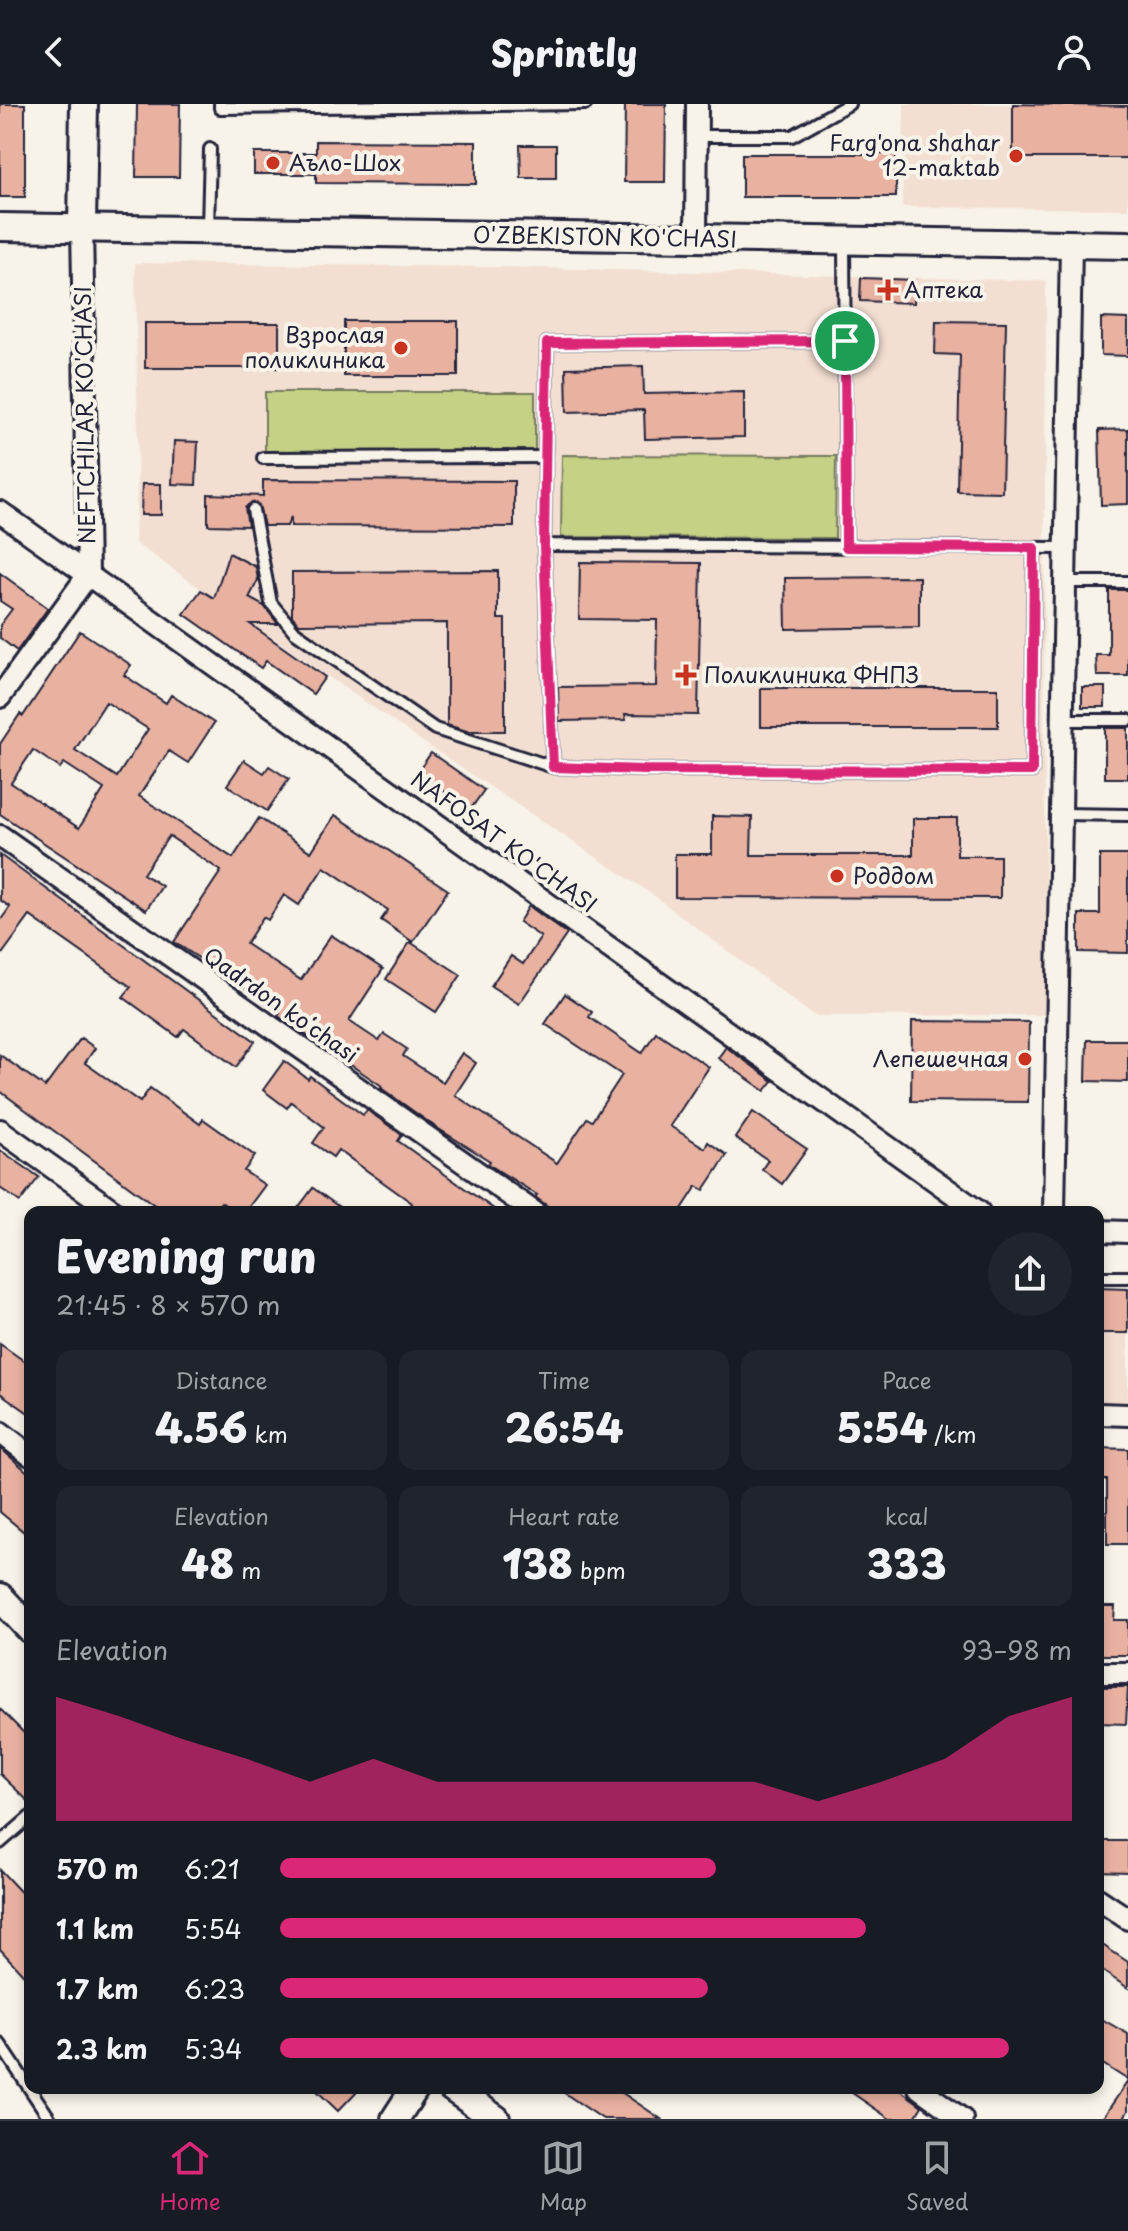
<!DOCTYPE html>
<html lang="en">
<head>
<meta charset="utf-8">
<style>
	:root { --surface:#171b24; --page:#20242c; --text:#f1f3f6; --muted:#9ea1a6; --line:#363941; --accent:#db2777 }
	body { margin:0; font-family:"Playpen Sans",sans-serif; background:var(--page); color:var(--text); height:100vh; display:flex; flex-direction:column; font-size:30px; white-space:nowrap }
	* { box-sizing:border-box; margin:0 }
	p { font-size:26px; color:var(--muted) }
	.icon { flex:none; width:44px; height:44px; fill:none; stroke:currentColor; stroke-width:2; stroke-linecap:round; stroke-linejoin:round }
	.map { position:relative; flex:1; overflow:hidden }
	.side { position:absolute; left:24px; top:1102px; width:1080px; height:888px; display:flex; flex-direction:column; background:var(--surface); border-radius:16px; box-shadow:0 4px 12px #0003 }
	.side>* { flex:none }
	.pin { position:absolute; display:grid; place-items:center; width:68px; height:68px; color:#fff; margin:-34px; border:4px solid #fff; border-radius:50%; box-shadow:0 2px 8px #0007 }
	.round { display:grid; place-items:center; flex:none; width:84px; height:84px; border-radius:42px; background:var(--page) }
	.summary { display:flex; align-items:center; justify-content:space-between; height:136px; padding:0 32px }
	h1 { font-size:44px; font-weight:800; line-height:60px }
	.stats { display:grid; grid-template-columns:repeat(3,1fr); gap:12px; height:136px; padding:8px 32px }
	.stats div { display:grid; align-content:center; border-radius:16px; background:var(--page); text-align:center }
	.stats b { font-size:40px; font-weight:800 }
	.stats small { font-size:22px; font-weight:400 }
	.stats p { font-size:22px }
	.chart { height:224px; padding:16px 32px }
	.chart p { display:flex; justify-content:space-between }
	.chart svg { width:100%; height:144px; margin-top:8px; fill:var(--accent); opacity:.7 }
	ul { padding:0 32px; list-style:none; font-size:26px }
	li { display:grid; grid-template-columns:128px 96px 1fr; align-items:center; height:60px }
	li i { height:20px; border-radius:10px; background:var(--accent) }
	header { display:flex; justify-content:space-between; align-items:center; height:104px; padding:0 32px; background:var(--surface); font-size:36px; font-weight:800 }
	.menu { display:flex; justify-content:space-around; align-items:center; height:112px; border-top:2px solid var(--line); background:var(--surface); font-size:22px; color:var(--muted) }
	.menu a { display:grid; justify-items:center; gap:4px }
	.menu .selected { color:var(--accent) }
	.map>svg:first-child { display:block }
	.built { fill:#f3dfd2 }
	.green { fill:#c5d185; stroke:#747a60; stroke-width:2 }
	.building { fill:#e9b1a0; stroke:#22223b; stroke-width:2; fill-rule:evenodd }
	.lines { fill:none; stroke-linecap:round; stroke-linejoin:round }
	.service-casing { stroke:#22223b; stroke-width:16 }
	.minor-casing { stroke:#22223b; stroke-width:26 }
	.tertiary-casing { stroke:#22223b; stroke-width:32 }
	.service { stroke:#f7f3e8; stroke-width:10 }
	.minor { stroke:#f7f3e8; stroke-width:20 }
	.tertiary { stroke:#f7f3e8; stroke-width:26 }
	.route-casing { stroke:#fff; stroke-width:16 }
	.route { stroke:#db2777; stroke-width:10 }
	.poi-dot { fill:#c8321e; stroke:#f7f3e8; stroke-width:3 }
	.labels { text-anchor:middle; stroke-width:8; stroke-linejoin:round; paint-order:stroke }
	.poi-label { font-size:22px; fill:#22223b; stroke:#f7f3e8; text-anchor:start }
	.street-label { font-size:22px; fill:#22223b; stroke:#f7f3e8 }
</style>
</head>
<body>
<header><svg class="icon" aria-label="back" viewBox="0 0 24 24"><path d="M15 5l-7 7 7 7"/></svg>Sprintly<svg class="icon" aria-label="person" viewBox="0 0 24 24"><circle cx="12" cy="8" r="4"/><path d="M4 21q1-7 8-7t8 7"/></svg></header>
<div class="map">
<svg width="1128" height="2015" viewBox="0 0 1128 2015">
	<rect width="100%" height="100%" fill="#f7f3e8"/>
	<filter id="ink" filterUnits="userSpaceOnUse"><feTurbulence type="fractalNoise" baseFrequency=".0125" numOctaves="2"/><feDisplacementMap in="SourceGraphic" scale="16" xChannelSelector="R" yChannelSelector="G"/><feConvolveMatrix kernelMatrix="1 2 1 2 8 2 1 2 1" color-interpolation-filters="sRGB"/></filter>
	<g filter="url(#ink)">
		<g class="built">
			<polygon points="904,0 1128,0 1128,105 902,103"/>
			<polygon points="135,159 501,163 1046,177 1044,617 1047,911 814,912 653,791 430,643 135,439 138,341"/>
			<polygon points="1098,1184 1128,1184 1128,1304 1098,1303"/>
		</g>
		<g class="green">
			<rect x="265" y="288" width="270" height="60"/>
			<polygon points="562,351 836,352 835,434 561,433"/>
		</g>
		<g class="building">
			<rect x="0" y="0" width="25" height="93"/>
			<polygon points="137,0 180,0 179,73 136,73"/>
			<polygon points="625,0 666,0 665,78 624,78"/>
			<polygon points="1013,0 1128,2 1128,54 1013,54"/>
			<polygon points="316,37 476,38 476,80 316,79 316,70 254,70 254,49 316,49"/>
			<polygon points="520,41 556,41 556,74 521,74"/>
			<rect x="742" y="50" width="154" height="43"/>
			<polygon points="861,174 915,176 914,199 860,197"/>
			<polygon points="1101,214 1128,215 1128,252 1101,251"/>
			<rect x="344" y="217" width="114" height="55"/>
			<polygon points="936,217 1006,218 1002,388 957,387 960,251 935,250"/>
			<rect x="145" y="219" width="134" height="45"/>
			<polygon points="643,262 644,290 744,288 744,333 645,335 644,306 567,308 566,264"/>
			<polygon points="1128,325 1128,400 1101,401 1099,326"/>
			<polygon points="174,337 198,338 196,381 172,380"/>
			<polygon points="263,376 514,377 514,423 291,422 291,413 287,422 264,422 259,401 252,398 245,404 248,422 208,421 208,390 263,392"/>
			<polygon points="142,380 161,380 161,411 141,411"/>
			<polygon points="229,449 256,463 258,476 249,494 264,502 278,520 250,520 325,573 313,590 266,557 261,564 184,510 201,486 214,494"/>
			<polygon points="580,458 701,459 698,611 625,610 626,616 559,617 558,583 656,582 657,516 579,515"/>
			<polygon points="498,467 498,515 505,515 505,627 467,627 447,621 447,519 299,520 292,512 292,468"/>
			<polygon points="0,469 48,504 17,547 0,534 0,521 12,505 0,497"/>
			<polygon points="919,473 919,523 786,525 785,474"/>
			<polygon points="1109,486 1128,486 1128,572 1097,572 1096,551 1109,551"/>
			<path d="M 80,527 L 131,561 L 124,571 L 166,599 L 171,591 L 214,619 L 188,659 L 169,647 L 139,692 L 233,754 L 259,714 L 311,748 L 335,711 L 448,786 L 413,838 L 381,816 L 388,806 L 324,763 L 299,801 L 284,791 L 268,816 L 263,813 L 246,840 L 301,876 L 331,831 L 383,865 L 349,917 L 379,937 L 384,930 L 407,945 L 403,952 L 443,978 L 462,949 L 476,959 L 455,991 L 557,1059 L 587,1014 L 592,1017 L 622,971 L 545,920 L 565,890 L 592,908 L 589,913 L 642,949 L 656,928 L 709,963 L 670,1022 L 705,1044 L 708,1038 L 727,1051 L 704,1086 L 697,1082 L 680,1108 L 556,1108 L 535,1093 L 537,1091 L 488,1060 L 490,1057 L 434,1022 L 381,984 L 382,982 L 278,912 L 280,909 L 248,886 L 174,838 L 221,767 L 169,732 L 143,770 L 162,782 L 146,806 L 0,710 L 0,640 L 20,610 L 23,612 ZM 106,598 L 148,625 L 117,673 L 75,646 ZM 33,646 L 60,664 L 64,659 L 104,685 L 79,724 L 11,679 Z"/>
			<rect x="1082" y="583" width="23" height="20"/>
			<rect x="761" y="584" width="237" height="39"/>
			<rect x="1105" y="624" width="23" height="50"/>
			<polygon points="431,649 484,686 470,706 417,669"/>
			<polygon points="244,656 264,669 269,662 289,675 267,707 227,681"/>
			<polygon points="712,712 752,713 751,751 913,751 913,714 957,714 957,752 1000,752 1000,794 675,793 675,750 712,750"/>
			<polygon points="0,751 255,937 236,963 184,925 178,933 123,893 131,883 30,812 0,853 0,817 10,803 0,796"/>
			<polygon points="1100,751 1128,751 1128,849 1079,848 1079,810 1100,810"/>
			<polygon points="529,802 567,830 519,900 491,882 511,852 523,860 541,833 519,818"/>
			<polygon points="410,838 461,871 436,908 386,875"/>
			<polygon points="912,917 1029,918 1028,998 911,997"/>
			<polygon points="81,934 95,944 85,959 140,998 150,984 200,1020 203,1015 255,1052 244,1067 265,1081 245,1108 236,1108 221,1098 214,1108 164,1108 0,987 0,951 45,983"/>
			<polygon points="1087,936 1128,936 1128,978 1086,977"/>
			<polygon points="726,943 773,977 765,987 718,954"/>
			<polygon points="284,957 308,975 310,972 363,1011 367,1006 402,1031 398,1037 498,1108 420,1108 411,1101 412,1099 338,1046 333,1053 313,1039 324,1023 291,998 287,1004 263,986"/>
			<polygon points="753,1008 807,1045 782,1080 762,1065 768,1056 735,1034"/>
			<polygon points="0,1046 39,1073 20,1098 0,1084"/>
			<polygon points="313,1084 346,1108 295,1108"/>
			<polygon points="1098,1184 1128,1185 1128,1229 1098,1229"/>
			<polygon points="0,1240 30,1261 30,1310 0,1289"/>
			<polygon points="0,1344 30,1370 30,1433 0,1408"/>
			<polygon points="1098,1344 1128,1345 1128,1440 1107,1440 1107,1376 1098,1376"/>
			<polygon points="1098,1502 1115,1502 1114,1516 1128,1516 1128,1551 1098,1551"/>
			<polygon points="1098,1583 1128,1583 1126,1620 1098,1619"/>
			<polygon points="0,1605 30,1635 30,1699 0,1670"/>
			<polygon points="1098,1737 1128,1737 1128,1768 1098,1767"/>
			<polygon points="0,1766 30,1798 30,1878 0,1845"/>
			<polygon points="1098,1838 1128,1858 1128,1884 1098,1864"/>
			<polygon points="1098,1913 1128,1930 1128,1976 1098,1957"/>
			<polygon points="1128,1977 1128,2007 1123,2015 1102,2015"/>
			<polygon points="314,1984 360,1984 338,2007"/>
			<polygon points="557,1984 615,1984 661,2015 603,2015"/>
			<polygon points="845,1984 897,1984 922,2002 914,2015 890,2015"/>
		</g>
		<g class="lines">
			<defs>
				<g id="service">
					<polyline points="220,0 220,4 586,0"/>
					<polyline points="697,32 792,32 849,0"/>
					<polyline points="208,123 210,45"/>
					<polyline points="844,137 846,443"/>
					<polyline points="845,237 547,239 544,441 1065,444"/>
					<polyline points="263,354 545,353"/>
					<polyline points="253,406 271,499 295,528 435,625 553,663 544,441"/>
					<polyline points="1066,478 1128,478"/>
					<polyline points="1063,616 1128,616"/>
					<polyline points="553,663 644,666 1032,667 1034,444"/>
					<polyline points="1061,710 1128,711"/>
					<polyline points="1098,1173 1128,1173"/>
					<polyline points="0,1739 30,1713"/>
					<polyline points="0,1940 50,2015"/>
				</g>
				<g id="minor">
					<polyline points="696,134 697,0"/>
					<polyline points="0,408 979,1108"/>
					<polyline points="0,593 88,471 82,122"/>
					<polyline points="0,732 534,1108"/>
					<polyline points="0,1026 115,1108"/>
					<polyline points="1054,1108 1071,140"/>
					<polyline points="1098,1127 1128,1128"/>
					<polyline points="1098,1310 1128,1311"/>
					<polyline points="0,1328 30,1351"/>
					<polyline points="1098,1569 1128,1569"/>
					<polyline points="1098,1795 1128,1815"/>
					<polyline points="919,1984 962,2015"/>
				</g>
				<g id="tertiary">
					<polyline points="82,122 84,0"/>
					<polyline points="0,123 1128,141"/>
					<polyline points="0,1493 30,1525"/>
					<polyline points="452,1984 496,2015"/>
					<polyline points="395,2015 415,1984"/>
				</g>
			</defs>
			<use href="#service" class="service-casing"/>
			<use href="#minor" class="minor-casing"/>
			<use href="#tertiary" class="tertiary-casing"/>
			<use href="#service" class="service"/>
			<use href="#minor" class="minor"/>
			<use href="#tertiary" class="tertiary"/>
		</g>
	</g>
	<g class="lines" filter="url(#ink)">
		<defs>
			<polygon id="route" points="845,237 846,443 1034,444 1032,667 644,666 553,663 544,441 547,239"/>
		</defs>
		<use href="#route" class="route-casing"/>
		<use href="#route" class="route"/>
	</g>
	<g class="poi-dot">
		<circle cx="1016" cy="52" r="8"/>
		<circle cx="273" cy="59" r="8"/>
		<path d="M884 174h8v8h8v8h-8v8h-8v-8h-8v-8h8z"/>
		<circle cx="401" cy="244" r="8"/>
		<path d="M682 559h8v8h8v8h-8v8h-8v-8h-8v-8h8z"/>
		<circle cx="837" cy="772" r="8"/>
		<circle cx="1025" cy="955" r="8"/>
	</g>
	<g class="labels">
		<g class="poi-label">
			<text x="1000" y="47" text-anchor="end">Farg'ona shahar<tspan x="1000" dy="25">12-maktab</tspan></text>
			<text x="289" y="67">Аъло-Шох</text>
			<text x="904" y="194">Аптека</text>
			<text x="385" y="239" text-anchor="end">Взрослая<tspan x="385" dy="25">поликлиника</tspan></text>
			<text x="704" y="579">Поликлиника ФНПЗ</text>
			<text x="853" y="780">Роддом</text>
			<text x="1009" y="963" text-anchor="end">Лепешечная</text>
		</g>
		<g class="street-label">
			<text transform="translate(605 133) rotate(1)" y="8">O'ZBEKISTON KO'CHASI</text>
			<text transform="translate(85 311) rotate(-91)" y="8">NEFTCHILAR KO'CHASI</text>
			<text transform="translate(504 738) rotate(36)" y="8">NAFOSAT KO'CHASI</text>
			<text transform="translate(281 901) rotate(35)" y="8">Qadrdon koʻchasi</text>
		</g>
	</g>
</svg>
<div class="pin" style="left:845px;top:237px;background:#1e9e55"><svg class="icon" aria-label="arrive" viewBox="0 0 24 24"><path d="M6 21V4h12l-3 4 3 4H6"/></svg></div>
<section class="side">
<div class="summary"><div><h1>Evening run</h1><p>21:45 · 8 × 570 m</p></div><a class="round"><svg class="icon" aria-label="share" viewBox="0 0 24 24"><path d="M12 15V3M7 8l5-5 5 5M5 13v7h14v-7"/></svg></a></div>
<div class="stats">
<div><p>Distance</p><b>4.56<small> km</small></b></div>
<div><p>Time</p><b>26:54</b></div>
<div><p>Pace</p><b>5:54<small> /km</small></b></div>
</div>
<div class="stats">
<div><p>Elevation</p><b>48<small> m</small></b></div>
<div><p>Heart rate</p><b>138<small> bpm</small></b></div>
<div><p>kcal</p><b>333</b></div>
</div>
<div class="chart"><p><span>Elevation</span>93–98 m</p>
<svg viewBox="0 0 160 44" preserveAspectRatio="none"><path d="M0 44V6L10 12L20 19L30 25L40 32L50 25L60 32L70 32L80 32L90 32L100 32L110 32L120 38L130 32L140 25L150 12L160 6V44z"/></svg>
</div>
<ul>
<li><b>570 m</b>6:21<i style="width:55%"></i></li>
<li><b>1.1 km</b>5:54<i style="width:74%"></i></li>
<li><b>1.7 km</b>6:23<i style="width:54%"></i></li>
<li><b>2.3 km</b>5:34<i style="width:92%"></i></li>
</ul>
</section>
</div>
<nav class="menu">
<a class="selected"><svg class="icon" aria-label="home" viewBox="0 0 24 24"><path d="M3 11l9-7 9 7M6 9v11h12V9"/></svg>Home</a>
<a><svg class="icon" aria-label="map" viewBox="0 0 24 24"><path d="M3 6l6-2 6 2 6-2v14l-6 2-6-2-6 2zM9 4v14M15 6v14"/></svg>Map</a>
<a><svg class="icon" aria-label="saved" viewBox="0 0 24 24"><path d="M7 4h10v16l-5-4-5 4z"/></svg>Saved</a>
</nav>
</body>
</html>
